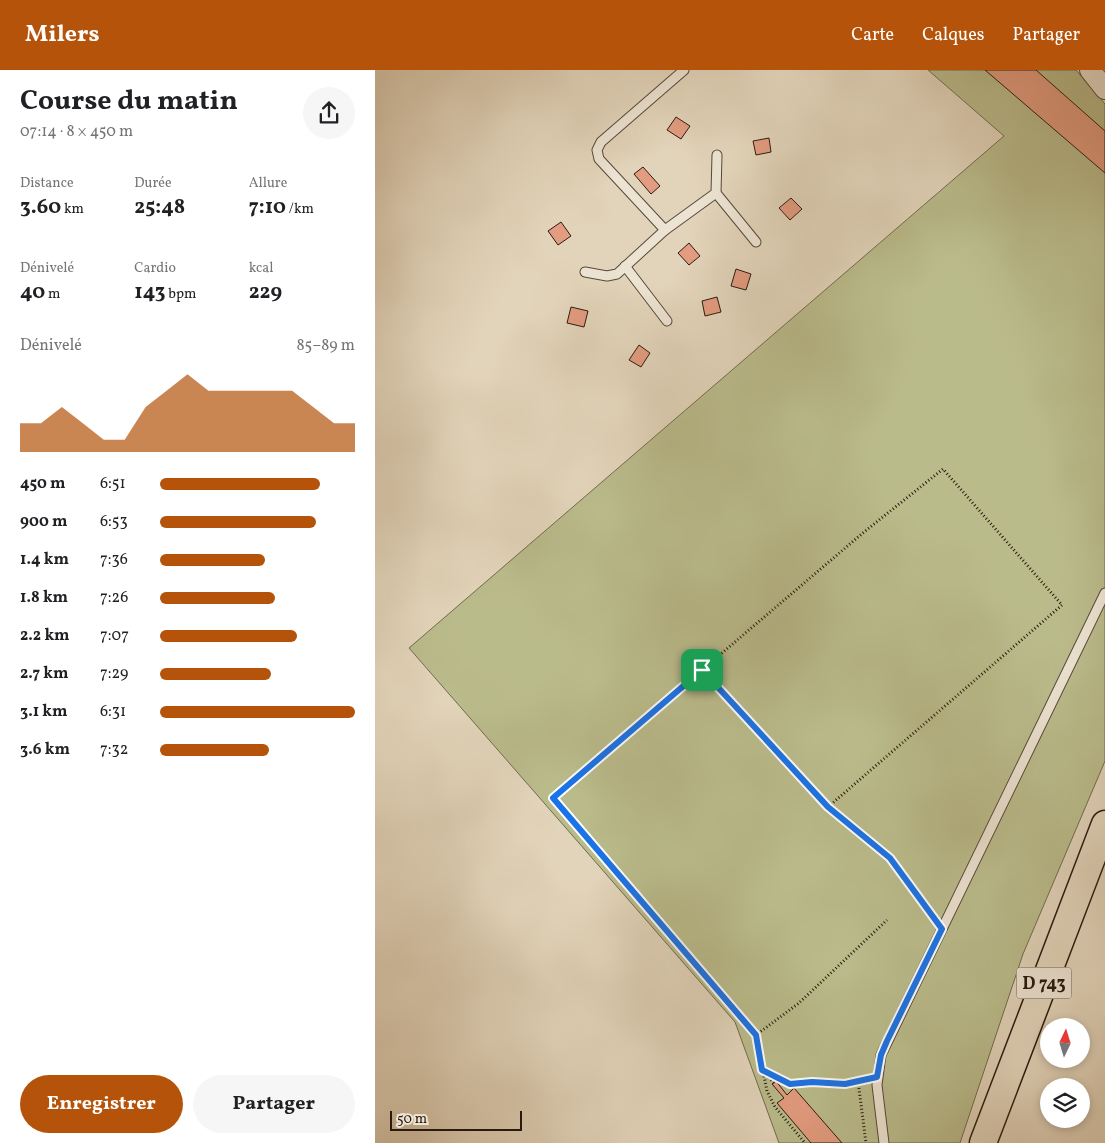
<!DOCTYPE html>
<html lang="fr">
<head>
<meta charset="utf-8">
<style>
	:root { --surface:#fff; --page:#f6f6f6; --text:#202124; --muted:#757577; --accent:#b45309 }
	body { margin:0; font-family:Vollkorn,serif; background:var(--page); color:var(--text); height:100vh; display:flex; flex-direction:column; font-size:19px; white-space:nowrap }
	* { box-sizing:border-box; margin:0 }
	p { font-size:16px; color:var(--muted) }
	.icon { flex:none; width:28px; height:28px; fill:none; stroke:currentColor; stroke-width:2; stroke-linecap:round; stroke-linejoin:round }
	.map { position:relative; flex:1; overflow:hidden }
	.details { display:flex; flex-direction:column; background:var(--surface); width:375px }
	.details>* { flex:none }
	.needle { width:32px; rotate:4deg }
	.fabs { position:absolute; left:665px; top:948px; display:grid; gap:10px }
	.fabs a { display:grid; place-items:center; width:50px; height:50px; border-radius:50%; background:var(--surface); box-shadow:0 2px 8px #0003; font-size:25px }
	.scale { position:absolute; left:15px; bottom:12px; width:132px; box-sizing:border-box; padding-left:5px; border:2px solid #2a1b10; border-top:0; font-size:14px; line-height:18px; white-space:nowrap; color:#2a1b10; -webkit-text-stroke:4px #ece3d2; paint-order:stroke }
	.pin { position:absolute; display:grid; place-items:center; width:42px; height:42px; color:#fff; margin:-21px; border-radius:10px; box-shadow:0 2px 8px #0006 }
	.round { display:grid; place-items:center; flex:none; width:52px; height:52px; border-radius:26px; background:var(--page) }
	.head { display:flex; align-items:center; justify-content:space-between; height:85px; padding:0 20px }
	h1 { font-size:28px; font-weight:700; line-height:38px }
	.stats { display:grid; grid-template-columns:repeat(3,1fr); gap:8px; height:85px; padding:5px 20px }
	.stats div { display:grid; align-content:center }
	.stats b { font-size:21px; font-weight:700 }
	.stats small { font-size:14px; font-weight:400 }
	.stats p { font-size:14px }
	.chart { height:140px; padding:10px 20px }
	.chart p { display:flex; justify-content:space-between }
	.chart svg { width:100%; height:90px; margin-top:5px; fill:var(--accent); opacity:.7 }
	.action { display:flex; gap:10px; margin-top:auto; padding:10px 20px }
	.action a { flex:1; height:58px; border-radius:30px; background:var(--accent); color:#fff; font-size:20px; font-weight:700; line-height:58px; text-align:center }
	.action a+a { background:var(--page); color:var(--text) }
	ul { padding:0 20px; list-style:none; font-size:16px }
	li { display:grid; grid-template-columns:80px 60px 1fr; align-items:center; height:38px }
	li i { height:12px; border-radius:6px; background:var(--accent) }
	header { display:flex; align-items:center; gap:30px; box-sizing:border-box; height:70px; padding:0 25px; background:var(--accent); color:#fff }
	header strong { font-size:24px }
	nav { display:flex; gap:28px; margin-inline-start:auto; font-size:18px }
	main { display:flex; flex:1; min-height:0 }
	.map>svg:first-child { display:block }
	.green { fill:#babb8b; stroke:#726b4e }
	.building { fill:#e39c80; stroke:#2a1b10 }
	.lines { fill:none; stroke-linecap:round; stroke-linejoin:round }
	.service-casing { stroke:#58493a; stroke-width:11 }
	.tertiary-casing { stroke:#58493a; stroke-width:22 }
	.primary-casing { stroke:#2a1b10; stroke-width:29 }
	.path { stroke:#2a1b10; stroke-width:3; stroke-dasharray:1 2.5; stroke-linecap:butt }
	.service { stroke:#ece3d2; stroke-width:9 }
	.tertiary { stroke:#ece3d2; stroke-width:20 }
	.primary { stroke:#e2d4ba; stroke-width:26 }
	.route-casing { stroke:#fff; stroke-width:10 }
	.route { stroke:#1a73e8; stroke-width:6 }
	.labels { text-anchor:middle; stroke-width:5; stroke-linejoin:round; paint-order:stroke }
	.shield { fill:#ece3d2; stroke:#64574a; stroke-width:1 }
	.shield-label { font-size:18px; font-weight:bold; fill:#2a1b10 }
</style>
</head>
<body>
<header>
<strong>Milers</strong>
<nav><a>Carte</a><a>Calques</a><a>Partager</a></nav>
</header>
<main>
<section class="details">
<div class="head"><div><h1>Course du matin</h1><p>07:14 · 8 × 450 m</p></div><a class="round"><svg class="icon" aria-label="share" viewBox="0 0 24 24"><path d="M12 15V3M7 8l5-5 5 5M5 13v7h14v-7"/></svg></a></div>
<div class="stats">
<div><p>Distance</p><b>3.60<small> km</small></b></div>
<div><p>Durée</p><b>25:48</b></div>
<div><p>Allure</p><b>7:10<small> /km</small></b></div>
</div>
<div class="stats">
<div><p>Dénivelé</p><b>40<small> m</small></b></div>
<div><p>Cardio</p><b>143<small> bpm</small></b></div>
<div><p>kcal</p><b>229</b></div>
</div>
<div class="chart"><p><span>Dénivelé</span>85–89 m</p>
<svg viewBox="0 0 160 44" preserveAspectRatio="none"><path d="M0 44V30L10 30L20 22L30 30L40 38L50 38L60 22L70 14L80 6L90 14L100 14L110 14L120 14L130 14L140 22L150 30L160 30V44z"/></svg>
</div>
<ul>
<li><b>450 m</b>6:51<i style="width:82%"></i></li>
<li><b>900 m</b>6:53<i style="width:80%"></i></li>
<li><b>1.4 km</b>7:36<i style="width:54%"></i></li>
<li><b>1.8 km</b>7:26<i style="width:59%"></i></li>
<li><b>2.2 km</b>7:07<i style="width:70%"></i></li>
<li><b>2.7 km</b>7:29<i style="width:57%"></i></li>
<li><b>3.1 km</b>6:31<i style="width:100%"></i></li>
<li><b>3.6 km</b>7:32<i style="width:56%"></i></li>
</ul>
<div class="action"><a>Enregistrer</a><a>Partager</a></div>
</section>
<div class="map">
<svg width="730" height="1073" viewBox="0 0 730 1073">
	<rect width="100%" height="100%" fill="#e2d4ba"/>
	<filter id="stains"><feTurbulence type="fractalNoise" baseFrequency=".004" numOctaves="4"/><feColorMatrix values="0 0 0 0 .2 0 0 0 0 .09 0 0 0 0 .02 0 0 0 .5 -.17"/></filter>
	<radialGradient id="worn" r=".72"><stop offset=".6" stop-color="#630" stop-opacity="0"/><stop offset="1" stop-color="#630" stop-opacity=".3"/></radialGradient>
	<polygon class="green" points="553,0 701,0 730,34 730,691 648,884 585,1073 404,1073 360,952 34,578 629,66"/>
	<g class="building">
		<polygon points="610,0 661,0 730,61 730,103"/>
		<polygon points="301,47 315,56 306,69 292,60"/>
		<polygon points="394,68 396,82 381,85 378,71"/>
		<polygon points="268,97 285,116 276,124 259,104"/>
		<polygon points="416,128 427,139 415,150 404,138"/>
		<polygon points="186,152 196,166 183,175 173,161"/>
		<polygon points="314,173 325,186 314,195 303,183"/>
		<polygon points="361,199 376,204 371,220 356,216"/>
		<polygon points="342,227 346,242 330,246 327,231"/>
		<polygon points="196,237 213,241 209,257 192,253"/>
		<polygon points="264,275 275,283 266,297 254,290"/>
		<polygon points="401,1011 412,1025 419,1018 467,1073 436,1073 402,1033 409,1028 397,1014"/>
	</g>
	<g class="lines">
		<defs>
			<g id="service">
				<polyline points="341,123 381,172"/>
				<polyline points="290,160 341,123 342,85"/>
				<polyline points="250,196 292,251"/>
				<polyline points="210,202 232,206 242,204 290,160 224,89 222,80 226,72 309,0"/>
				<polyline points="509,1073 502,1015 506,985 730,523"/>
			</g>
			<polyline id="tertiary" points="715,0 730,19"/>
			<polyline id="primary" points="608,1073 730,754"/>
		</defs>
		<use href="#service" class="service-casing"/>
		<use href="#tertiary" class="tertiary-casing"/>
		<use href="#primary" class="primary-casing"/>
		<g class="path">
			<polyline points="327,600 178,728 381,965 424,933 512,850"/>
			<polyline points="453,737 687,535 568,399 489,462 327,600 453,737 515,788 559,848"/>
			<polyline points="381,965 392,1021 400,1037 430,1073"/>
			<polyline points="483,1011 491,1073"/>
			<polyline points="399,1013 387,1000 415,1014 437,1012 470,1014 490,1010"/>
		</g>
		<use href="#service" class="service"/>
		<use href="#tertiary" class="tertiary"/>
		<use href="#primary" class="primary"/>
	</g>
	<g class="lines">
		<defs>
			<polygon id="route" points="327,600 453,737 515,788 567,859 512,971 506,985 502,1007 470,1014 437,1012 415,1014 387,1000 381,965 178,728"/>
		</defs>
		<use href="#route" class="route-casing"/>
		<use href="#route" class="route"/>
	</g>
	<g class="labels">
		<rect class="shield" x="641.5" y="897.5" width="55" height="31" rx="4"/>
		<g class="shield-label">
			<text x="669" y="919">D 743</text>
		</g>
	</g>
	<rect width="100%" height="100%" filter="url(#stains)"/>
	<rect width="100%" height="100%" fill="url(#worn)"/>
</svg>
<div class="fabs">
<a><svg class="needle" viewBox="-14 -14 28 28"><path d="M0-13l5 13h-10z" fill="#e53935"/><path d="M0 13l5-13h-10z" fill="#757577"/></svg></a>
<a><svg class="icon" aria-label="layers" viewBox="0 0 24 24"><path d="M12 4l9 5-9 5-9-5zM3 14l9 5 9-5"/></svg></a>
</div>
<div class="scale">50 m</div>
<div class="pin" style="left:327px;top:600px;background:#1e9e55"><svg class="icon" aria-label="arrive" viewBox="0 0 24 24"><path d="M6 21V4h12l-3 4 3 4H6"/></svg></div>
</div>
</main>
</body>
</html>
